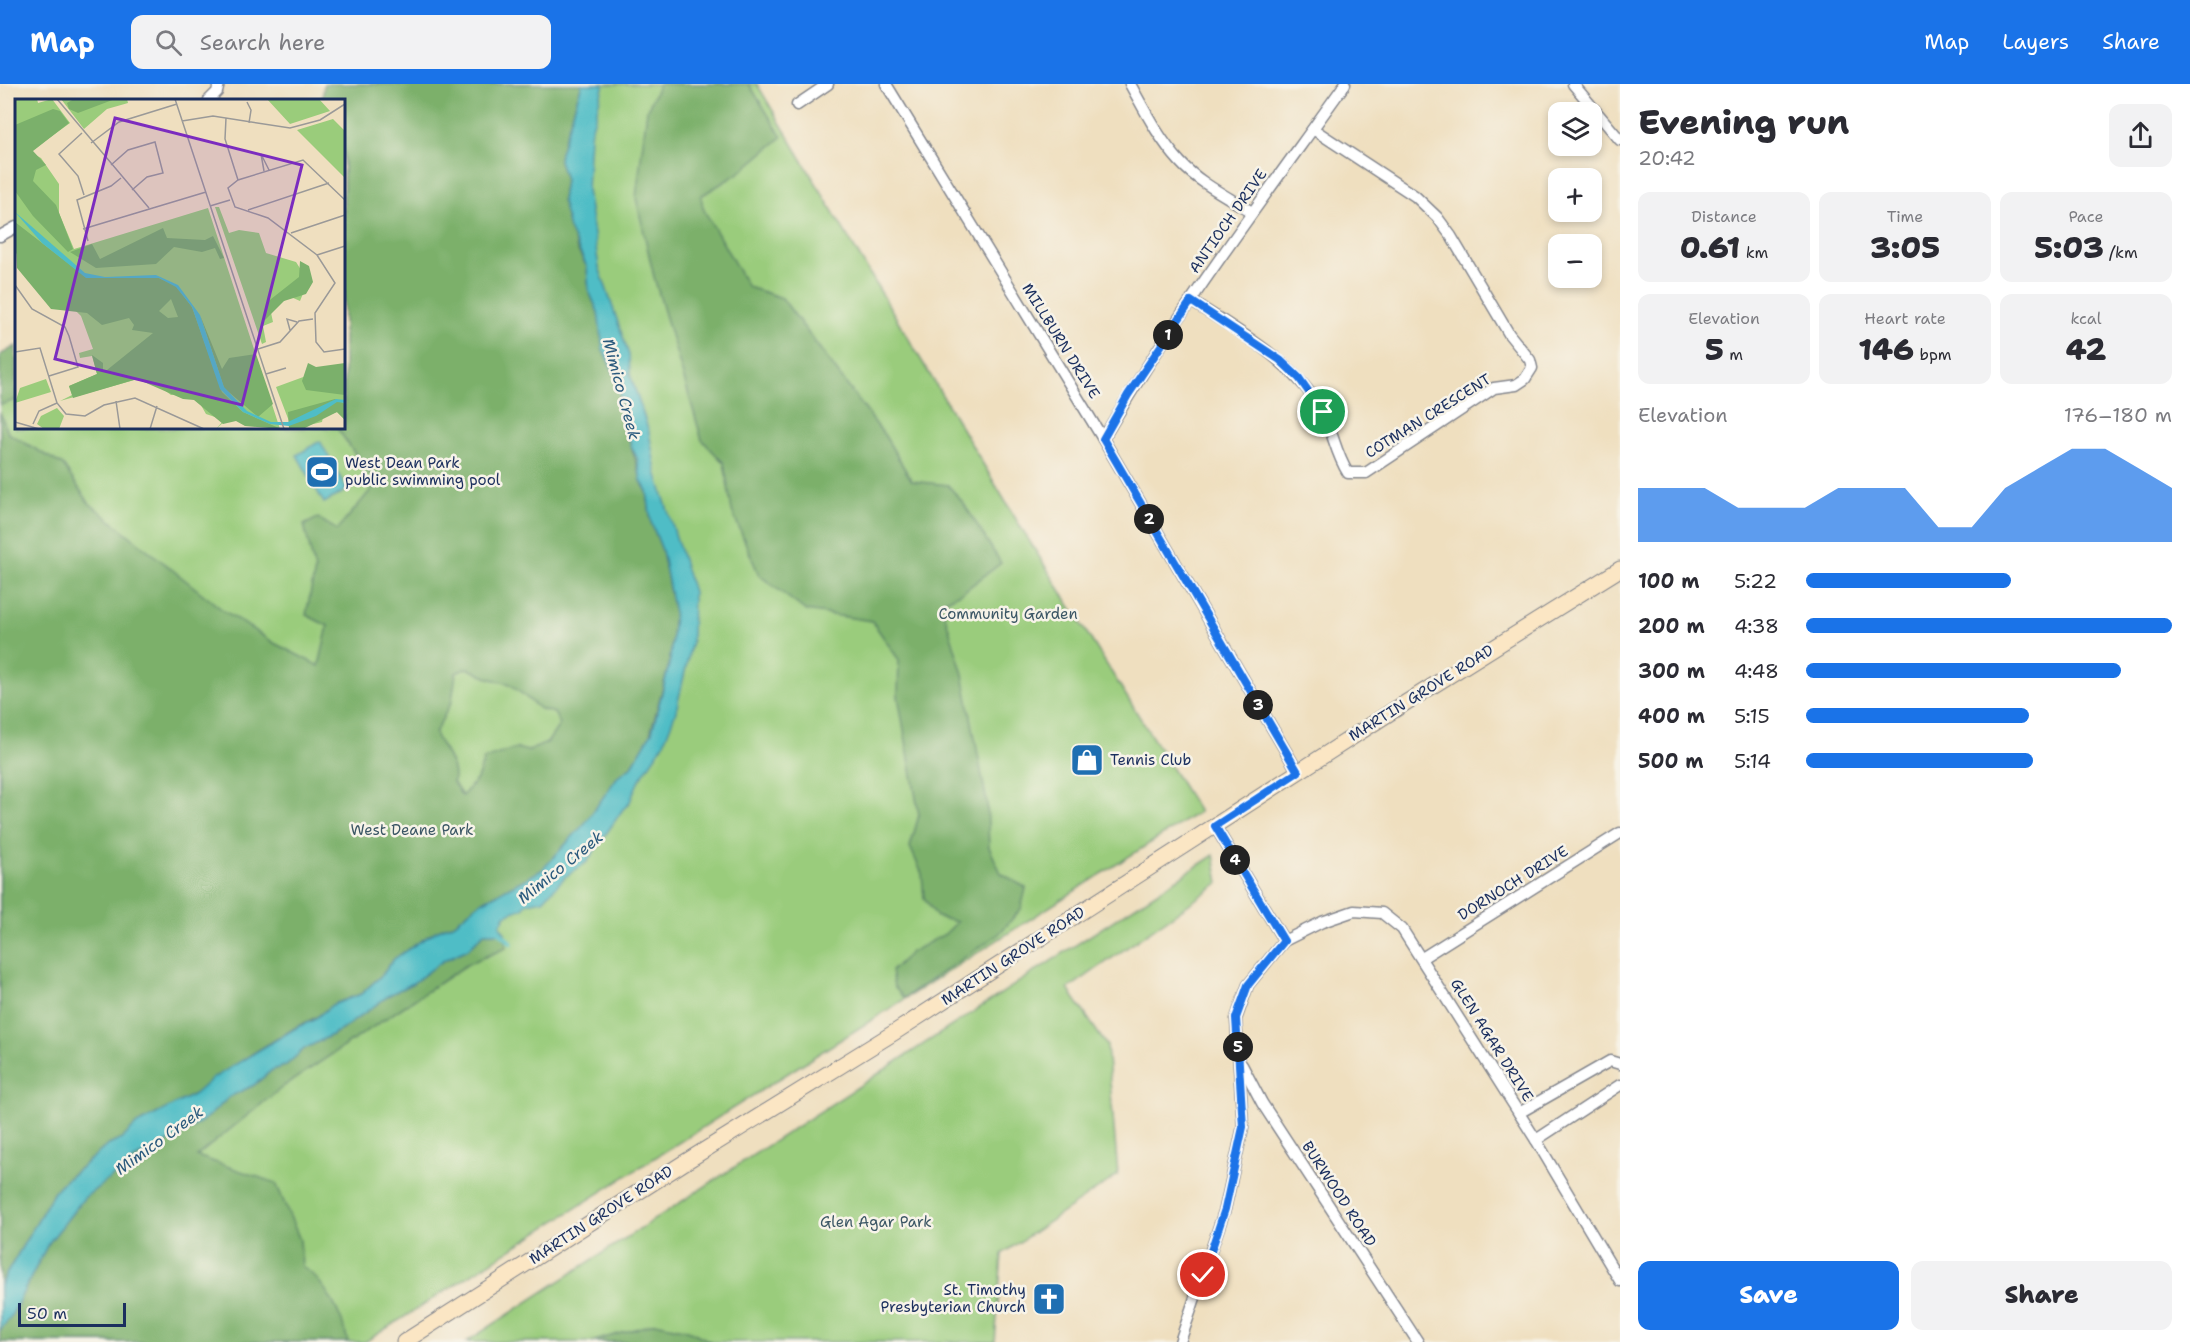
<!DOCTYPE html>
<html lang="en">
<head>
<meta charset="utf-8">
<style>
	:root { --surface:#fff; --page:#f2f2f3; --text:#2b2b33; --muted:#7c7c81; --accent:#1a73e8 }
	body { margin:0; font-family:"Shantell Sans",sans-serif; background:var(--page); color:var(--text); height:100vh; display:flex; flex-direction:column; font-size:22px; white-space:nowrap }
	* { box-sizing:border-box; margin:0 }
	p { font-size:20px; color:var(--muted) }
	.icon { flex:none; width:33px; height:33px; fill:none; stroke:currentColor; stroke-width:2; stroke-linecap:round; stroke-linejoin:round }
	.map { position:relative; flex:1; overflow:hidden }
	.drawer { display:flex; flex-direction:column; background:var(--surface); width:570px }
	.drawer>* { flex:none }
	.tools { position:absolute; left:1548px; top:18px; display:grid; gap:12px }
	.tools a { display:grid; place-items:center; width:54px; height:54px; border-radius:12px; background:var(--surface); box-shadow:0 3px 9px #0003; font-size:30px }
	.scale { position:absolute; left:18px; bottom:15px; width:108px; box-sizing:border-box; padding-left:6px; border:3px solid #1b2f5e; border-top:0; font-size:16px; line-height:21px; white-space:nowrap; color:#1b2f5e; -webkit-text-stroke:4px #f7f3e8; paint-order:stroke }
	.pin { position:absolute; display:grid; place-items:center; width:51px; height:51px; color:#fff; margin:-26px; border:3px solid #fff; border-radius:50%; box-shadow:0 2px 6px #0007 }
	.km { position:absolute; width:30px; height:30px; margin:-15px; border-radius:50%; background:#222; color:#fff; font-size:16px; line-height:30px; text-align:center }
	.round { display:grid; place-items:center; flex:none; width:63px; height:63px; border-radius:12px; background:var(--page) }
	.head { display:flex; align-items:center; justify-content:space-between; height:102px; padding:0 18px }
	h1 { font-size:33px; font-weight:800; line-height:45px }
	.stats { display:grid; grid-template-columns:repeat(3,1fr); gap:9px; height:102px; padding:6px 18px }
	.stats div { display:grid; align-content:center; border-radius:12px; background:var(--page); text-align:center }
	.stats b { font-size:30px; font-weight:800 }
	.stats small { font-size:16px; font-weight:400 }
	.stats p { font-size:16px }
	.chart { height:168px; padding:12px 18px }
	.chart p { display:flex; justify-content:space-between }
	.chart svg { width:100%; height:108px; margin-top:6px; fill:var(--accent); opacity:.7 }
	.button { display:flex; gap:12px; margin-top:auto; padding:12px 18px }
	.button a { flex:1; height:69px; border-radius:12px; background:var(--accent); color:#fff; font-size:24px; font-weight:800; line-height:69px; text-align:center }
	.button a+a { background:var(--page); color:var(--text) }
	ul { padding:0 18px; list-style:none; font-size:20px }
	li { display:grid; grid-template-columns:96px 72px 1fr; align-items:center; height:45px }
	li i { height:15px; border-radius:8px; background:var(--accent) }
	header { display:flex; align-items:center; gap:36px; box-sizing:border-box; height:84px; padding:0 30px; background:var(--accent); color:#fff }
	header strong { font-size:28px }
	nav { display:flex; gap:33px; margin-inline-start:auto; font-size:21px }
	.search { width:420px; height:54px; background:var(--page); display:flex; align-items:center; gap:15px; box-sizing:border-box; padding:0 21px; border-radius:12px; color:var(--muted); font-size:22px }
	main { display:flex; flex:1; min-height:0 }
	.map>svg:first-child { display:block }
	.green { fill:#9acc7b; stroke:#5a7e6c; stroke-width:1.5 }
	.forest { fill:#7bb06b; stroke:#4b7064; stroke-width:1.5; fill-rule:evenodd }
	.water { fill:#4fbdc6; stroke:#357692; stroke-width:1.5 }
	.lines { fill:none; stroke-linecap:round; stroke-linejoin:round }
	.stream { stroke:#4fbdc6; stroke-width:4.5 }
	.street-casing { stroke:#85878e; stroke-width:13 }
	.secondary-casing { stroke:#85878e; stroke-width:17 }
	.street { stroke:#fff; stroke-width:10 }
	.secondary { stroke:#fbe6c4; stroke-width:15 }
	.route-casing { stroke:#fff; stroke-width:12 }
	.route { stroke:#1a73e8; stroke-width:8 }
	.labels { text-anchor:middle; stroke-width:5; stroke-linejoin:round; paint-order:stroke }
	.street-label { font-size:15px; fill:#1b2f5e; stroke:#f7f3e8 }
	.poi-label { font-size:15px; fill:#1b2f5e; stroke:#f7f3e8; text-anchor:start }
	.park-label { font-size:15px; fill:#3b5665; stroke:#f7f3e8 }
	.water-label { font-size:16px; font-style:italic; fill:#2b5a7d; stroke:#f7f3e8 }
	.inset-road { fill:none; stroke:#9a9998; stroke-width:1.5 }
	.view { fill:#7b2cbf; fill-opacity:0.15; stroke:#7b2cbf; stroke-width:3 }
	.inset-edge { fill:none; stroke:#1b2f5e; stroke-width:3 }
</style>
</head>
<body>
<header>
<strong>Map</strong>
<div class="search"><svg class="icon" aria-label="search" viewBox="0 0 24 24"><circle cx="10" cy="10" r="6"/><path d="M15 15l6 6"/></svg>Search here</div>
<nav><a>Map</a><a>Layers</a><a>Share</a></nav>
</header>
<main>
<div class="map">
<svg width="1620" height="1258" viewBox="0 0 1620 1258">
	<rect width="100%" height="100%" fill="#f7f3e8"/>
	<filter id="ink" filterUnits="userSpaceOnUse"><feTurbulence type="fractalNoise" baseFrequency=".0167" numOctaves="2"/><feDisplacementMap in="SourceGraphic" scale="12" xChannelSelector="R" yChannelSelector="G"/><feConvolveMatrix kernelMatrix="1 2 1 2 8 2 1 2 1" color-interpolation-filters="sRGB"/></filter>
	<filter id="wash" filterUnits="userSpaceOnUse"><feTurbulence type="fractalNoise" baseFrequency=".008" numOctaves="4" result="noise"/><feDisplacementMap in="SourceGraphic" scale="24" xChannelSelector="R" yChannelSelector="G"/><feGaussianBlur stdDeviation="1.35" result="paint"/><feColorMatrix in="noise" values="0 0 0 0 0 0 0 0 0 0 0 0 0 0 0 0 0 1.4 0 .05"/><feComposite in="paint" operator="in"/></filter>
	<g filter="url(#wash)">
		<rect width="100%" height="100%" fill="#efdfbf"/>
		<g class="green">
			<polygon points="348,0 757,0 1020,442 1199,728 365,1258 0,1258 0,684 17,643 0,551 0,272 16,262 16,344 344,344 343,16"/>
			<polygon points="1214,771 1219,799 1068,905 1107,962 1118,1091 1002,1170 995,1258 466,1258"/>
		</g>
		<g class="forest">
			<path d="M 324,0 L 582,0 L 560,69 L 559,76 L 565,96 L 562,117 L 577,165 L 587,183 L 589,207 L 598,228 L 609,278 L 616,292 L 631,362 L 643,401 L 647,407 L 651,438 L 662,466 L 674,529 L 670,577 L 649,654 L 632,682 L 618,692 L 586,739 L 542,786 L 478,820 L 455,839 L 436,847 L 407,866 L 394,875 L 383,890 L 361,910 L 332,921 L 323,930 L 298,942 L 252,970 L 195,1010 L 137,1040 L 122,1055 L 107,1062 L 66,1095 L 54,1108 L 0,1201 L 0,328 L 8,349 L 63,381 L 89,419 L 224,527 L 274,559 L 319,582 L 328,542 L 306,531 L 315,486 L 304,441 L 318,434 L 337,446 L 376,400 L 337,344 L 344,344 L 344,16 L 322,16 ZM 467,584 L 488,594 L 510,600 L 540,625 L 554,629 L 560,640 L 547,659 L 528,667 L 516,664 L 484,675 L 477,695 L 462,712 L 453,698 C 458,681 441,665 435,649 L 452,617 L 456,589 Z"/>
			<polygon points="659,0 749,0 782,53 739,89 701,112 703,124 748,203 782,214 885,352 912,397 948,401 964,420 1001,479 964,507 941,519 963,590 987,719 989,763 1001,789 1026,804 1021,825 999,850 904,914 894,903 891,887 911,868 945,850 957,838 937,833 924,814 922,790 910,763 919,731 898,612 899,576 872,537 806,527 759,491 732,427 724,379 702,356 654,193 636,114 647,26"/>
			<polygon points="16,262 16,316 0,321 0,271"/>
			<path d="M 484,849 L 505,849 L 506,864 L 468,880 L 284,1002 L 197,1072 L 276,1099 L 300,1156 L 302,1182 C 326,1198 342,1231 348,1258 L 0,1258 L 0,1246 L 10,1234 L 48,1160 L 84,1114 L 138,1073 L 179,1052 L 208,1033 L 229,1013 L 254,1001 L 272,986 L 285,982 L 304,965 L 341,946 L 391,910 L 413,899 L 444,876 L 468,865 Z"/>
			<polygon points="655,1239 688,1246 712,1258 591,1258"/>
		</g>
		<g class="water">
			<polygon points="582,0 604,0 590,51 587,106 599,183 629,271 630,290 649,348 656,388 693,508 692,557 676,627 663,661 638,698 629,720 623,725 587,778 565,793 543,816 527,819 523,824 505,831 500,842 505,849 484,849 468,865 444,876 413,899 391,910 341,946 304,965 285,982 272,986 254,1001 229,1013 208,1033 179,1052 138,1073 84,1114 48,1160 10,1234 0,1246 0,1201 54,1108 62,1099 107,1062 122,1055 137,1040 195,1010 213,994 299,942 312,937 332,921 361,910 383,890 394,875 407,866 436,847 455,839 478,820 542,786 585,739 618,692 632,682 652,648 670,577 674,529 662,466 651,438 647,407 641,397 637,374 631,362 616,292 603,266 598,228 589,207 587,183 569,145 562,117 565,96 559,76 560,69"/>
			<polygon points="320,357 347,406 324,419 297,371"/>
		</g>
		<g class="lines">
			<polyline class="stream" points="499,847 511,859"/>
		</g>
	</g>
	<g filter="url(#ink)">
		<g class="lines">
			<defs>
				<g id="street">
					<polyline points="886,0 1103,355 1298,688"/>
					<path d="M 1130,0 C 1145,27 1159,55 1180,78 C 1199,99 1228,113 1252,128"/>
					<polyline points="1573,0 1620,56"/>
					<polyline points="209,16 217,8 219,0"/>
					<polyline points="797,21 828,0"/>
					<polyline points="0,152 16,143"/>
					<path d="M 1191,217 C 1238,247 1292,276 1321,325 C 1333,346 1335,369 1348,389 L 1366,389 L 1494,304 L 1516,301 L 1525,295 L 1532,284 L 1530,276 L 1509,250 L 1451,152 L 1437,133 L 1415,112 L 1313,45"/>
					<path d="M 1103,355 C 1175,231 1262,116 1345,0"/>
					<polyline points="1215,742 1284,857"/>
					<polyline points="1422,874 1620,749"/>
					<polyline points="1242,981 1262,1019 1418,1258"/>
					<polyline points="1519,1029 1610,977 1620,980"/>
					<polyline points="1536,1056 1620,1001"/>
					<polyline points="1180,1258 1225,1125 1243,1043 1236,935 1248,901 1284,857 1322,838 1354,827 1382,829 1402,845 1536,1056 1620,1197"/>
				</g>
				<polyline id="secondary" points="404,1258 682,1080 895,948 1402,621 1620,485"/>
			</defs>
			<use href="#street" class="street-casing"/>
			<use href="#secondary" class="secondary-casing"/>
			<use href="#street" class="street"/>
			<use href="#secondary" class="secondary"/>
		</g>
	</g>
	<g class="lines" filter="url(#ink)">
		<defs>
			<polyline id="route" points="1203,1191 1225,1125 1243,1043 1236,934 1248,901 1284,857 1215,742 1298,688 1103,355 1128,311 1191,217 1280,276 1299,294 1323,328"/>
		</defs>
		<use href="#route" class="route-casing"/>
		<use href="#route" class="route"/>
	</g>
	<defs>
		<symbol id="stadium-square" viewBox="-11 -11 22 22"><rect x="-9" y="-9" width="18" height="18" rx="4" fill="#1f6fb2" stroke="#f7f3e8"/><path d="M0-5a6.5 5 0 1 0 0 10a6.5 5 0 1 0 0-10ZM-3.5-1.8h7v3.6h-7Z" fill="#fff"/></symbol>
		<symbol id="shop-square" viewBox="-11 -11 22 22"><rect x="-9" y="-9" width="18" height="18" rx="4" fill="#1f6fb2" stroke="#f7f3e8"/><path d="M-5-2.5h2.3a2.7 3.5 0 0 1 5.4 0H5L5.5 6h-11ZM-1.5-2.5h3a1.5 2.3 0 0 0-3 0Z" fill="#fff"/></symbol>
		<symbol id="church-square" viewBox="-11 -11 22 22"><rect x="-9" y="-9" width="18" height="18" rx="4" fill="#1f6fb2" stroke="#f7f3e8"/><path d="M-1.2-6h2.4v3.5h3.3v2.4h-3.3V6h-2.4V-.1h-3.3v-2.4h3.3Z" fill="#fff"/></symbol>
	</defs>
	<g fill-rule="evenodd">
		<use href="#stadium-square" x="303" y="369" width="38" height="38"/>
		<use href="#shop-square" x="1068" y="657" width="38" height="38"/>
		<use href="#church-square" x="1030" y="1196" width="38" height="38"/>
	</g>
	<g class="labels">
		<g class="street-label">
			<text transform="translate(1228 137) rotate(-55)" y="5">ANTIOCH DRIVE</text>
			<text transform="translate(1061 257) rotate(58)" y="5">MILLBURN DRIVE</text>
			<text transform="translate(1428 332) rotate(-32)" y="5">COTMAN CRESCENT</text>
			<text transform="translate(1421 609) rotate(-32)" y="5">MARTIN GROVE ROAD</text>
			<text transform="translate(1513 799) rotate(-32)" y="5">DORNOCH DRIVE</text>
			<text transform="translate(1013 872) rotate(-33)" y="5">MARTIN GROVE ROAD</text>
			<text transform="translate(1492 956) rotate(58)" y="5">GLEN AGAR DRIVE</text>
			<text transform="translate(1339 1110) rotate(57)" y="5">BURWOOD ROAD</text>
			<text transform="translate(601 1131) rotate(-33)" y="5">MARTIN GROVE ROAD</text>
		</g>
		<g class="poi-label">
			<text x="345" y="384">West Dean Park<tspan x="345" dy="17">public swimming pool</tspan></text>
			<text x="1110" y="681">Tennis Club</text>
			<text x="1026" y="1211" text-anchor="end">St. Timothy<tspan x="1026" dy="17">Presbyterian Church</tspan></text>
		</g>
		<g class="park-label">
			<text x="1008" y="535">Community Garden</text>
			<text x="412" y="751">West Deane Park</text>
			<text x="876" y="1143">Glen Agar Park</text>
		</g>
		<g class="water-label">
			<text transform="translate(622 305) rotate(75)" y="6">Mimico Creek</text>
			<text transform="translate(560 783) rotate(-39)" y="6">Mimico Creek</text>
			<text transform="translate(159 1056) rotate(-36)" y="6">Mimico Creek</text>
		</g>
	</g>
	<g transform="translate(15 15)">
		<rect width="330" height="330" fill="#efdfbf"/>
		<path d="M 0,0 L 22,0 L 23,4 L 37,0 L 55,24 L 15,53 L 26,59 L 44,85 L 44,114 L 59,150 L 193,109 L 265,330 L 221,320 L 210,322 L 201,330 L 209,321 L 191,315 L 179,294 L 156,296 L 136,281 L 123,280 L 45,302 L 57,296 L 54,287 L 82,275 L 77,257 L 65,259 L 64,254 L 78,250 L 66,217 L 0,153 ZM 46,0 L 112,0 L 113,4 L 92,10 L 69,30 ZM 252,0 L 304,0 L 315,12 L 275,25 ZM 318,20 L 330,32 L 330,79 L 282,31 ZM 200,108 L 204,108 L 214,134 L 224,131 L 244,134 L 251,154 L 281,163 L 293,182 L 285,202 L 276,198 L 255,209 L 258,223 L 248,227 L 251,243 L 247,245 ZM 330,270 L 330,321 L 322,313 L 308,318 L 307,323 L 277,330 L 261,288 L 291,277 ZM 31,280 L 36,293 L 0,304 L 5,289 ZM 42,309 L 49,317 L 44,330 L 29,330 L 22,325 L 26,317 Z" fill="#9acc7b"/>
		<path d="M 59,0 L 100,0 L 63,14 L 54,10 L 52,4 ZM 38,10 L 45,12 L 54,24 L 18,52 L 31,66 L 21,71 L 18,82 L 41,106 L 58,150 L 53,153 L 18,117 L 0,92 L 0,26 ZM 0,123 L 72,179 L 144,179 L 161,187 L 177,208 L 207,293 L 228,313 L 266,330 L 230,327 L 221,322 L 208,325 L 179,301 L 168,300 L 122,280 L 58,299 L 54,287 L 82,275 L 77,256 L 88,264 L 88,272 L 92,271 L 138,234 L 117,231 L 119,226 L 114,219 L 87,226 L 72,214 L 36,210 L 2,169 ZM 156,200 L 163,218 L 153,219 L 144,212 ZM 148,129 L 152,139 L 190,141 L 198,137 L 209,159 L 205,160 L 200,149 L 187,153 L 159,148 L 141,165 L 81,169 L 55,153 L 77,145 L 85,160 ZM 285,162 L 294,167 L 298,183 L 291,195 L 269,202 L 250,221 L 251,204 L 284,178 ZM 185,216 L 207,270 L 214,259 L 241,255 L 258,305 L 243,318 L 209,289 ZM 293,264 L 301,268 L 330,264 L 330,296 L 291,291 L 287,282 ZM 320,300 L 330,305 L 330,321 L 322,313 L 288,330 L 274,330 L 273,313 Z" fill="#7bb06b" fill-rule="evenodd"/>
		<path d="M 0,113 L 70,174 L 90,178 L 141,176 L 163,186 L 185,216 L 209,288 L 232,312 L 256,323 L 273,323 L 321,300 L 330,301 L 330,304 L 322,303 L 301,317 L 274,327 L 255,325 L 228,313 L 205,290 L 177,208 L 161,188 L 144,179 L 71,179 L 27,144 Z" fill="#4fbdc6"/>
		<path class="inset-road" d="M 42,0 L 134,109M 160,0 L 269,330M 232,3 L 236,11 L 234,24M 211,19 L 210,40 L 223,81M 167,22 L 198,17 L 275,29 L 305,21 L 330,5M 67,34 L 44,55 L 63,77 L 69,96M 76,44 L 104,23 L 162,5M 96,66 L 113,51 L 140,43 L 148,74 L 132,78 L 117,91M 249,72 L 246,55 L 254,71M 330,101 L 288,61 L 223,81 L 213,89 L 220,108 L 253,119 L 302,156 L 320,184 L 300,214 L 301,243 L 309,253 L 330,250M 195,107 L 215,101M 233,111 L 314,84M 68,130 L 191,93M 276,134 L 330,116M 73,142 L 62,101 L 96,87 L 106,79M 302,156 L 330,147M 0,186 L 17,210 L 50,228 L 54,237 L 63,268 L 34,277M 330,215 L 330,236M 275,231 L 272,220 L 282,223M 243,250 L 265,243 L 284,222 L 298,220M 0,253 L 25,249 L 42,304 L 51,315 L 70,317 L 89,306 L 120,299 L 189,330M 251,275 L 271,269M 101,302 L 105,330M 0,323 L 24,330M 18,325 L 24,312 L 42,304M 135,330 L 142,307"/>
		<path class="view" d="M 100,19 L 287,66 L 227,306 L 40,260 Z"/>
		<rect width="330" height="330" class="inset-edge"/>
	</g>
</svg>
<div class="tools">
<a><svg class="icon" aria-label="layers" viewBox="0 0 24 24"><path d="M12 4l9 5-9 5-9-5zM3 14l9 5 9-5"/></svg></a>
<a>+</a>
<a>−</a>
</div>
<div class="scale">50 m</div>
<div class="pin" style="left:1323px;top:328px;background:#1e9e55"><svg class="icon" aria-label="arrive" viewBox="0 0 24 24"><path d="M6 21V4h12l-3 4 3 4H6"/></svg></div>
<div class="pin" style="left:1203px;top:1191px;background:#d93025"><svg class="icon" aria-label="check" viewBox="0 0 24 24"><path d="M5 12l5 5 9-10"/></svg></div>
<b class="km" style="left:1168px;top:251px">1</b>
<b class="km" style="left:1149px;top:435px">2</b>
<b class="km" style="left:1258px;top:621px">3</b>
<b class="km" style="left:1235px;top:776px">4</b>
<b class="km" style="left:1238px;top:963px">5</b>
</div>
<section class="drawer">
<div class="head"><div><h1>Evening run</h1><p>20:42</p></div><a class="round"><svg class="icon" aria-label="share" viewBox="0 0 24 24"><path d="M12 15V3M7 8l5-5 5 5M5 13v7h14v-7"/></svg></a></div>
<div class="stats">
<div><p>Distance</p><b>0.61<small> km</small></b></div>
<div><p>Time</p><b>3:05</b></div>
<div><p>Pace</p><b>5:03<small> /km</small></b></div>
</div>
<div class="stats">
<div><p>Elevation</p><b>5<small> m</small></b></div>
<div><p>Heart rate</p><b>146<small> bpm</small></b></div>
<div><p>kcal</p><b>42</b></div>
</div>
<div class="chart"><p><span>Elevation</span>176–180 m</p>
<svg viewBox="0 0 160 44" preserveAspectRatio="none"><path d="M0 44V22L10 22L20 22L30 30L40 30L50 30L60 22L70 22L80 22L90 38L100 38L110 22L120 14L130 6L140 6L150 14L160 22V44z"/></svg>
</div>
<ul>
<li><b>100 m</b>5:22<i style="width:56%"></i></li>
<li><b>200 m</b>4:38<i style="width:100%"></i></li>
<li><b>300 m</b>4:48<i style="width:86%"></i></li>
<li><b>400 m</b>5:15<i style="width:61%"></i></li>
<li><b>500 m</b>5:14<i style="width:62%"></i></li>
</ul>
<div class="button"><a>Save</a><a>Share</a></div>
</section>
</main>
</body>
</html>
